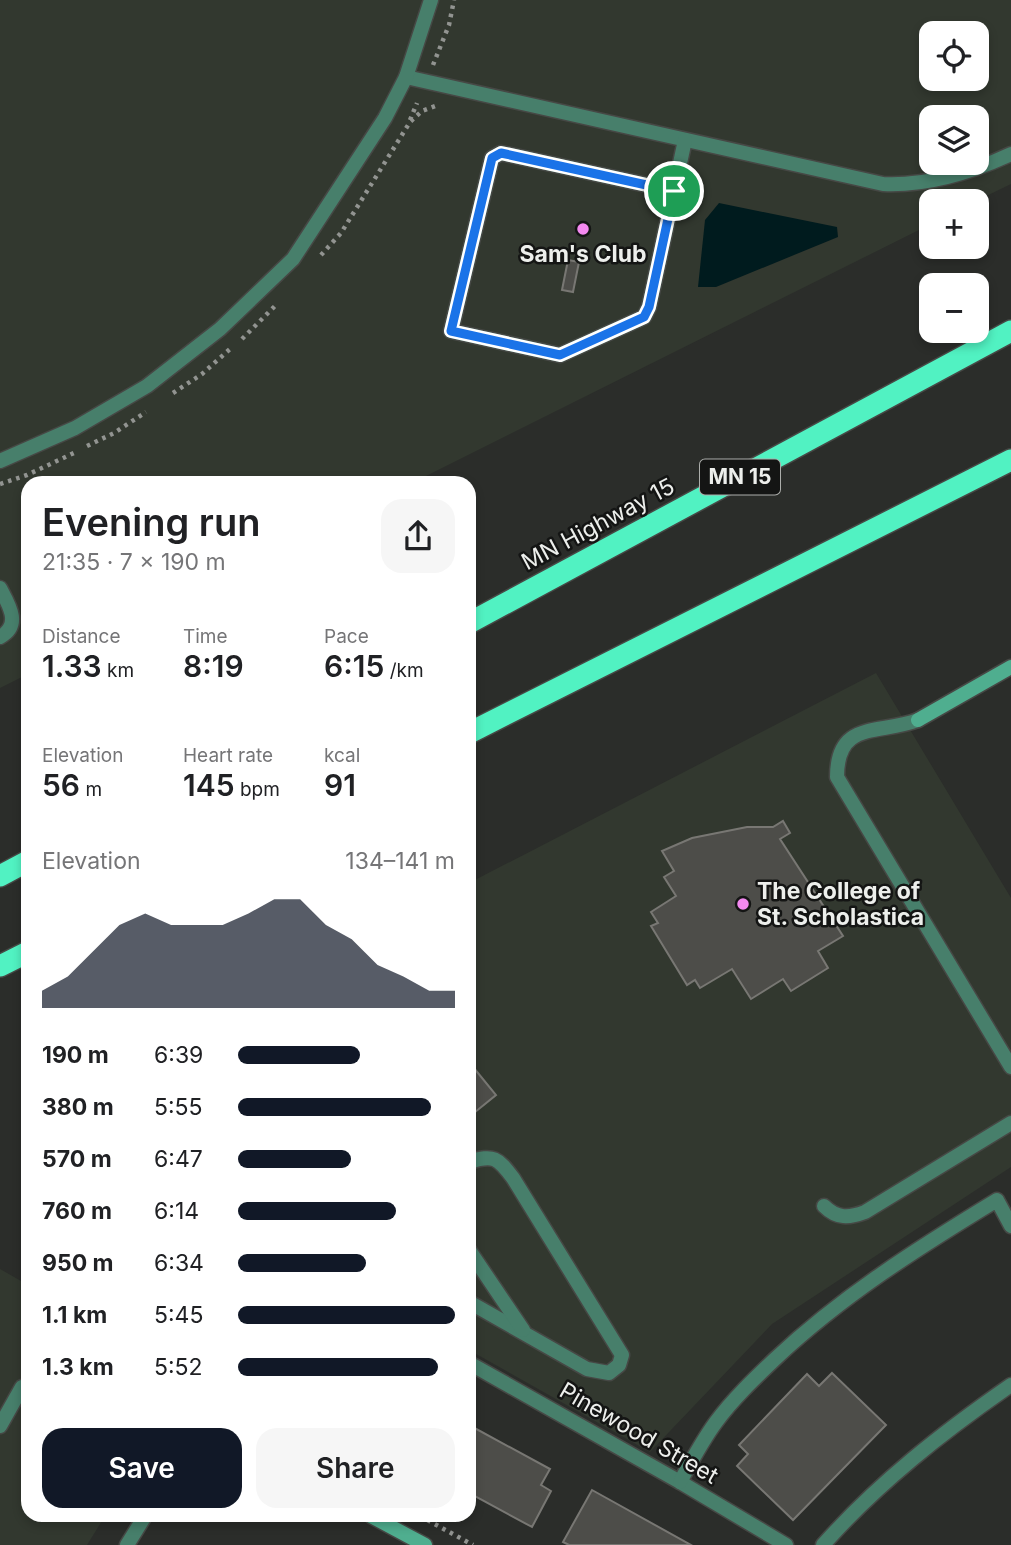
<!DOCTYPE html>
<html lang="en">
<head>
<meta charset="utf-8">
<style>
	:root { --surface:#fff; --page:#f6f6f6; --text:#202124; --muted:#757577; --accent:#111827 }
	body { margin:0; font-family:Inter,sans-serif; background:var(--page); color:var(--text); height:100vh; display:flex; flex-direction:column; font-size:26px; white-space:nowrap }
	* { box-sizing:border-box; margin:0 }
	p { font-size:23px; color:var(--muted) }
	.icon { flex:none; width:38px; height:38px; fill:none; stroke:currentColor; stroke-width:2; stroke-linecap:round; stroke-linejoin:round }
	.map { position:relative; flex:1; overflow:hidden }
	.sheet { position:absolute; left:21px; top:476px; width:455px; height:1046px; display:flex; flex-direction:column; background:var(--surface); border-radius:21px; box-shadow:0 4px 10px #0003 }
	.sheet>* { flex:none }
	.buttons { position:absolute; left:919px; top:21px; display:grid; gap:14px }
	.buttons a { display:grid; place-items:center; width:70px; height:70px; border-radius:14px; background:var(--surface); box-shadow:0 4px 10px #0003; font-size:35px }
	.pin { position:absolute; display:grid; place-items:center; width:60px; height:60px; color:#fff; margin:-30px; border:4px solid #fff; border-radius:50%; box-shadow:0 2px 7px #0007 }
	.round { display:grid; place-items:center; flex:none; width:74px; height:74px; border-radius:21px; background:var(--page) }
	.headline { display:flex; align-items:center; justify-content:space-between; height:119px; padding:0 21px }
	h1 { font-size:38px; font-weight:600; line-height:52px }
	.metrics { display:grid; grid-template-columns:repeat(3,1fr); gap:10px; height:119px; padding:7px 21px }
	.metrics div { display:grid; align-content:center }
	.metrics b { font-size:30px; font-weight:600 }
	.metrics small { font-size:19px; font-weight:400 }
	.metrics p { font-size:19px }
	.chart { height:196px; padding:14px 21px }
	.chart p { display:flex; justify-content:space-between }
	.chart svg { width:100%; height:126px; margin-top:7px; fill:var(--accent); opacity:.7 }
	.action { display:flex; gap:14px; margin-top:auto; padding:14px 21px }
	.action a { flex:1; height:80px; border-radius:21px; background:var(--accent); color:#fff; font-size:28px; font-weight:600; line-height:80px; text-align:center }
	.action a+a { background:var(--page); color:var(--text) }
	ul { padding:0 21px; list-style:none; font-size:23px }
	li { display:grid; grid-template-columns:112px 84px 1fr; align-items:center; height:52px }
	li i { height:18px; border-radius:9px; background:var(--accent) }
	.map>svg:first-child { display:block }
	.built { fill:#32382f; fill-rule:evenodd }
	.water { fill:#001b1e }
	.building { fill:#4d4d49; stroke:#787773; stroke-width:2 }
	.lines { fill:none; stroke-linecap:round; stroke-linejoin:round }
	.lane-casing { stroke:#464845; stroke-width:17 }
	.street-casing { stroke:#464845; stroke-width:17 }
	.secondary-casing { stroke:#464845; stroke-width:17 }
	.highway-casing { stroke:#464845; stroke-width:24 }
	.path { stroke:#929491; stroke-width:4.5; stroke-dasharray:3.5 5; stroke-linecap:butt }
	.lane { stroke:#477f6b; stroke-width:14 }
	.street { stroke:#477f6b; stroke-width:14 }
	.secondary { stroke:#4fae8f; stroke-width:14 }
	.highway { stroke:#51f2c2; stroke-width:21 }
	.route-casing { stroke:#fff; stroke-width:14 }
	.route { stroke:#1a73e8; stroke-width:9 }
	.poi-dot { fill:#f489f0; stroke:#141514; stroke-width:2.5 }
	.labels { text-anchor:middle; stroke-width:5; stroke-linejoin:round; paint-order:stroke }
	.shield { fill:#141514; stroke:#acaeab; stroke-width:2 }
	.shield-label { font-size:21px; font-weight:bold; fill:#edefec }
	.poi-label { font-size:23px; font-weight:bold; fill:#edefec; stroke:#141514 }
	.street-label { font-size:23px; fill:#edefec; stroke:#141514 }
</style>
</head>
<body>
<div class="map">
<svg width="1011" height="1545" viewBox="0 0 1011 1545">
	<rect width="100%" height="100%" fill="#2b2d2a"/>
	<g class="built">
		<path d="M 0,0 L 1011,0 L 1011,184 L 976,201 L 931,201 L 931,224 L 412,483 L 28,483 L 28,674 L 0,688 ZM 931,33 L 976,33 L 976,79 L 931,79 ZM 931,117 L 976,117 L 976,163 L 931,163 Z"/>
		<polygon points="876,673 1011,898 1011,1167 772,1324 650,1452 469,1350 469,883"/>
		<polygon points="0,1269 28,1285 28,1516 105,1516 87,1545 0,1545"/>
	</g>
	<polygon class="water" points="719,203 837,227 838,237 716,287 698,287 705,220"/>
	<g class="building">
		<polygon points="568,260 579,262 573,292 562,290"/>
		<polygon points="783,821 790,833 780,839 843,936 818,951 828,968 791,991 783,979 751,999 732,969 700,988 695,980 687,985 651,926 658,923 651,912 676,896 664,877 674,871 662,851 692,838 747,827 773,827"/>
		<polygon points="469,1062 496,1095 469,1117"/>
		<polygon points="832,1373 886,1425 793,1520 737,1466 748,1454 739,1445 807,1374 819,1386"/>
		<polygon points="469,1425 550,1469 541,1485 551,1491 532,1527 469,1493"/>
		<polygon points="592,1490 691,1545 569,1545 563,1542"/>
	</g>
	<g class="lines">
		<defs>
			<g id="lane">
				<path d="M 406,77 L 883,184 C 928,186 970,173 1011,154"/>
				<polyline points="674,191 501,153 492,158 451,331 560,355 644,317 649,307 685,140"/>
				<path d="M 0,588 C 9,605 22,625 0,637"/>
				<path d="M 918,720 C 878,735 837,720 837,777 L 1011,1067"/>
				<path d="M 469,1162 C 494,1154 498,1158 513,1178 L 622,1355 L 619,1365 L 609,1373 L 587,1369 L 469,1302"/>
				<path d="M 824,1206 C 837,1219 849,1218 865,1212 L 1011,1123"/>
				<polyline points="469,1250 523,1330"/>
				<polyline points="0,1426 22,1387"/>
			</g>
			<g id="street">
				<polyline points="0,461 75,428 147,386 220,329 293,259 385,118 406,77 431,0"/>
				<polyline points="469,1363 680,1482 786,1545"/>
				<path d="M 680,1482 C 691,1462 702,1441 716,1422 C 733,1399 754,1379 775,1359 C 842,1296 918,1248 997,1200 L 1011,1226"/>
				<polyline points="127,1545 145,1516"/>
				<path d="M 823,1545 C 878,1483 943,1432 1011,1385"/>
			</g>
			<g id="secondary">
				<polyline points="918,720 1011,667"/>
				<polyline points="371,1516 425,1545"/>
			</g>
			<g id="highway">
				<polyline points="469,623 1011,331"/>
				<polyline points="469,733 1011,460"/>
				<polyline points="0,876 28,861"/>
				<polyline points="0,966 28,952"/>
			</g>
		</defs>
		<use href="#lane" class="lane-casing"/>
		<use href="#street" class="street-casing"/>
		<use href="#secondary" class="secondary-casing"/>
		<use href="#highway" class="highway-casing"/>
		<g class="path">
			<polyline points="433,65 449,25 454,0"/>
			<polyline points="410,120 417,103"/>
			<polyline points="321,255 341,233 410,122 422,111 438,105"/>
			<polyline points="242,339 278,303"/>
			<polyline points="173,393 202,374 230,349"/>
			<polyline points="87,446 114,433 146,412"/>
			<polyline points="0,484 27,475 76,452"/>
			<polyline points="420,1516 473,1545"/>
		</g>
		<use href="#lane" class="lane"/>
		<use href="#street" class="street"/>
		<use href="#secondary" class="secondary"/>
		<use href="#highway" class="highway"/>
	</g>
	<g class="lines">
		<defs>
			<polygon id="route" points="501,153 674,191 649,307 644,317 560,355 451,331 492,158"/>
		</defs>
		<use href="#route" class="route-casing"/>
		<use href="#route" class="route"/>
	</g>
	<g class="poi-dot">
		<circle cx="583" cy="229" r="7"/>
		<circle cx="743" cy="904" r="7"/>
	</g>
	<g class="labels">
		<rect class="shield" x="700" y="459.5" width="80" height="35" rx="5"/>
		<g class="shield-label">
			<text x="740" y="484">MN 15</text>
		</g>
		<g class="poi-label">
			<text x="583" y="262">Sam's Club</text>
			<text x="757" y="899" text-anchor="start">The College of<tspan x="757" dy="26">St. Scholastica</tspan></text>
		</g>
		<g class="street-label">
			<text transform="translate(598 524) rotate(-28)" y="8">MN Highway 15</text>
			<text transform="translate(639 1433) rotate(30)" y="8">Pinewood Street</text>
		</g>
	</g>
</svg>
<div class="buttons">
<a><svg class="icon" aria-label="locate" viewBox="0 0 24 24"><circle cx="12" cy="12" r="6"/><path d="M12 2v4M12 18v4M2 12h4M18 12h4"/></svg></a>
<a><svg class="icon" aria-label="layers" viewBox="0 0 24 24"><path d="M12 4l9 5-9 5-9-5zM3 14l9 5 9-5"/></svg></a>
<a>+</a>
<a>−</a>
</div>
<div class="pin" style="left:674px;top:191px;background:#1e9e55"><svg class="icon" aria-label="arrive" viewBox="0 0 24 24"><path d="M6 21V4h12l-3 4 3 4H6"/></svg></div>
<section class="sheet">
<div class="headline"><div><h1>Evening run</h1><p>21:35 · 7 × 190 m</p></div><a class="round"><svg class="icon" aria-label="share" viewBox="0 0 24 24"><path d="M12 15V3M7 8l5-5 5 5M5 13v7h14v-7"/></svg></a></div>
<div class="metrics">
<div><p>Distance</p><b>1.33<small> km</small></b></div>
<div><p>Time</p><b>8:19</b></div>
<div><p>Pace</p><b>6:15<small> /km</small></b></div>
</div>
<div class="metrics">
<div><p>Elevation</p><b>56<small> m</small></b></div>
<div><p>Heart rate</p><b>145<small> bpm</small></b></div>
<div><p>kcal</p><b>91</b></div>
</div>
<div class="chart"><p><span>Elevation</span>134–141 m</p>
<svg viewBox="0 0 160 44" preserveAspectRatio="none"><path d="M0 44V38L10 33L20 24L30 15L40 11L50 15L60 15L70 15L80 11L90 6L100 6L110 15L120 20L130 29L140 33L150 38L160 38V44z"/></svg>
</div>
<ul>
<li><b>190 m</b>6:39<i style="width:56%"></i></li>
<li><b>380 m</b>5:55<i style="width:89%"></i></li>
<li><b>570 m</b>6:47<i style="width:52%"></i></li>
<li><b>760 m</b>6:14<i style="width:73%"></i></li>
<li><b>950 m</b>6:34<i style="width:59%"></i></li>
<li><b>1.1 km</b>5:45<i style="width:100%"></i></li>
<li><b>1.3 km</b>5:52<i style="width:92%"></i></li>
</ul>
<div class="action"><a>Save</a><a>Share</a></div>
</section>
</div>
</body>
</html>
